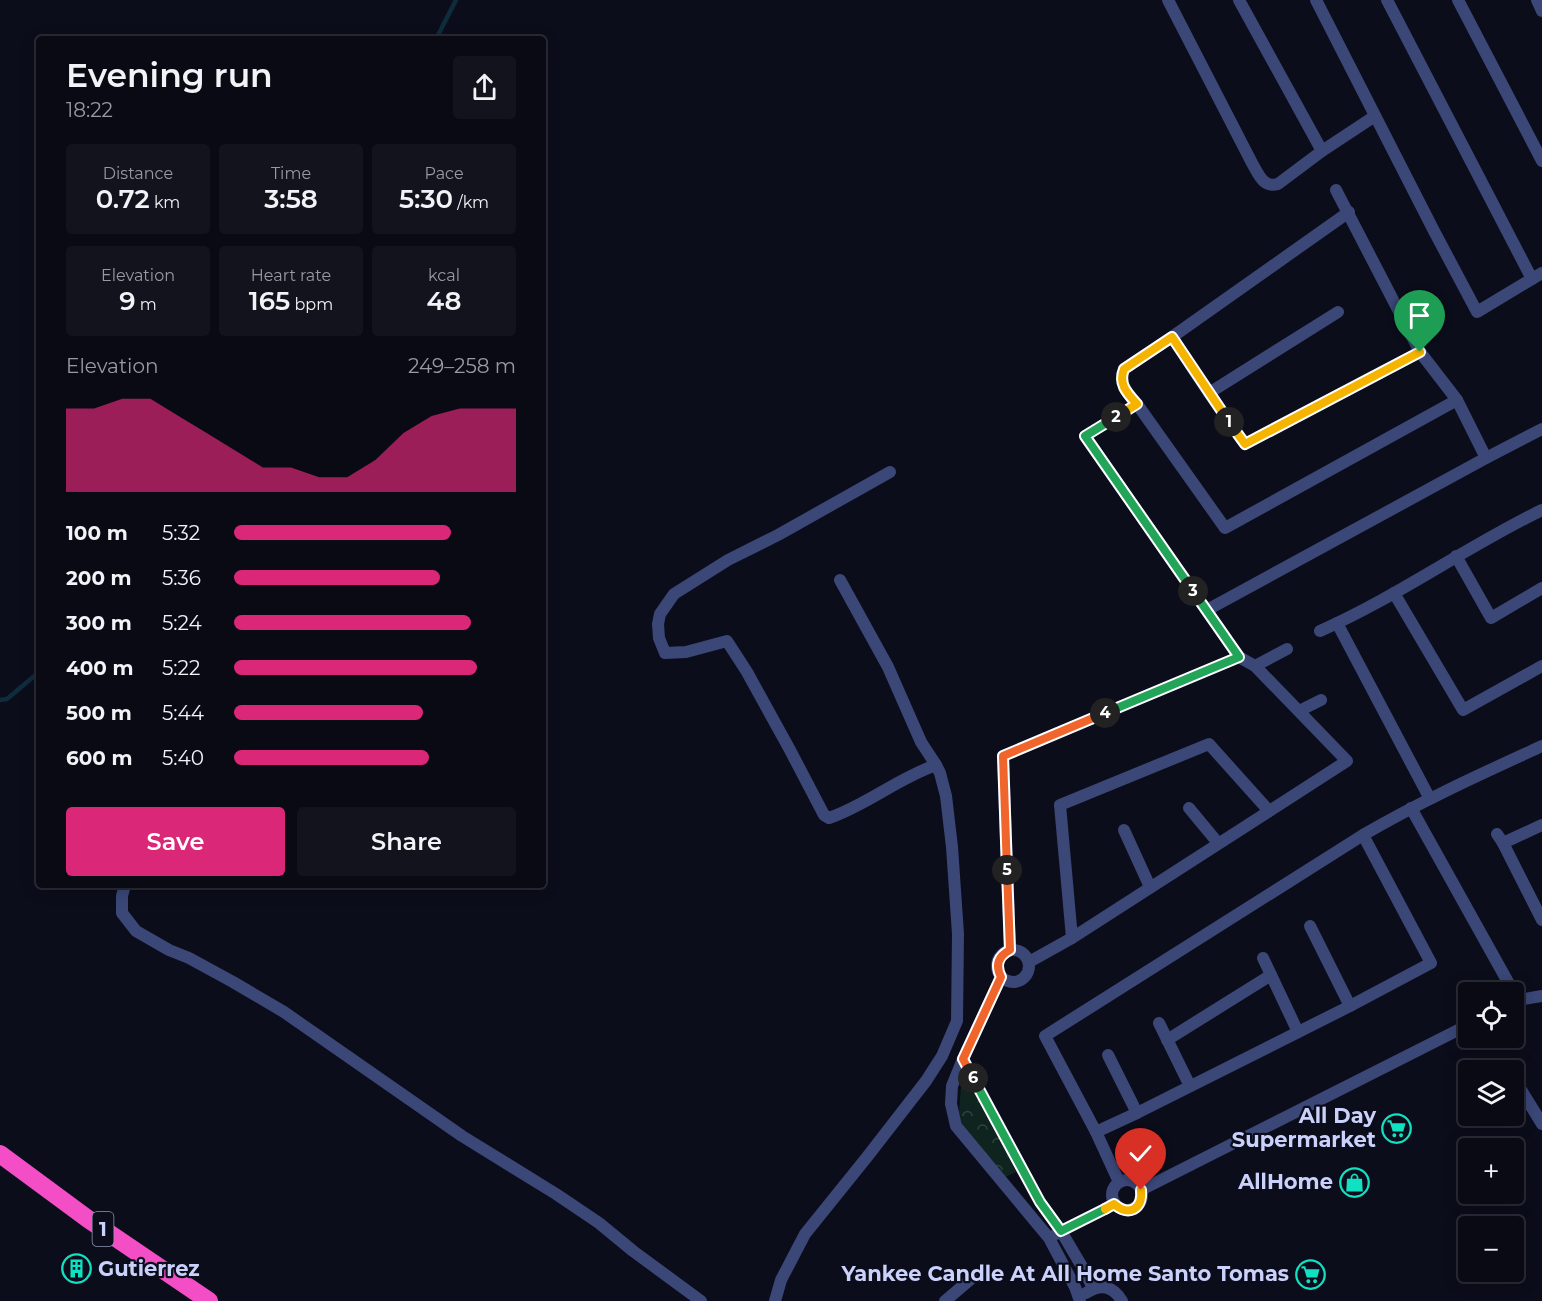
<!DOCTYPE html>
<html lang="en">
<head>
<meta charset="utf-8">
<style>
	:root { --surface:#090a14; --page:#12131d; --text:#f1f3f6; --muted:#999aa0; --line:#292b34; --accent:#db2777 }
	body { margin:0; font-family:Montserrat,sans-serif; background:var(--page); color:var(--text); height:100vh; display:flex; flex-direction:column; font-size:22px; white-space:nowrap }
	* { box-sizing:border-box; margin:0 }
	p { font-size:20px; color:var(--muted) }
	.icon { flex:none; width:33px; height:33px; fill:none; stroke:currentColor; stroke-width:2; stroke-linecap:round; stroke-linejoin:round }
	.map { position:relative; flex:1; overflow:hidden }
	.sheet { position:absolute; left:36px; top:36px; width:510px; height:852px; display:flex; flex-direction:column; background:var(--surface); border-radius:6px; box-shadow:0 3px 15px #0003,0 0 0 2px var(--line) }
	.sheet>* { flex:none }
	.fabs { position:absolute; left:1458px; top:982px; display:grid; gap:12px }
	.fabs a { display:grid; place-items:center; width:66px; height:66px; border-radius:6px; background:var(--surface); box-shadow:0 3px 15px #0003,0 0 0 2px var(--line); font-size:30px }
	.pin { position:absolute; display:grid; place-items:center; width:51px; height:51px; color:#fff; margin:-62px -26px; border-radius:50% 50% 50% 0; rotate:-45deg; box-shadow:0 0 6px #0007 }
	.pin .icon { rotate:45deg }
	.km { position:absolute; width:30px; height:30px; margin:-15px; border-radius:50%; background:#222; color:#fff; font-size:16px; line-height:30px; text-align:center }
	.round { display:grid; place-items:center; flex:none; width:63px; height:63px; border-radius:6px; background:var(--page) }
	.summary { display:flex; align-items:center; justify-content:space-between; height:102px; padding:0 30px }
	h1 { font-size:33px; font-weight:600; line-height:45px }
	.figures { display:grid; grid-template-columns:repeat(3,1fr); gap:9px; height:102px; padding:6px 30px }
	.figures div { display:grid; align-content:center; border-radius:6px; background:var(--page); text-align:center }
	.figures b { font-size:26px; font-weight:600 }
	.figures small { font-size:16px; font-weight:400 }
	.figures p { font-size:16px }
	.chart { height:168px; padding:12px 30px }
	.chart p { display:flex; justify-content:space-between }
	.chart svg { width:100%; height:108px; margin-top:6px; fill:var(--accent); opacity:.7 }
	.action { display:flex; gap:12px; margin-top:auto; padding:12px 30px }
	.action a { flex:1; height:69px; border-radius:6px; background:var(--accent); color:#fff; font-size:24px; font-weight:600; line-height:69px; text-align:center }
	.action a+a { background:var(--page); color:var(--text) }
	ul { padding:0 30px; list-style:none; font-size:20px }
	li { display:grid; grid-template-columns:96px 72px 1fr; align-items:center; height:45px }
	li i { height:15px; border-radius:8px; background:var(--accent) }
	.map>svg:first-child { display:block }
	.park { fill:url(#park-crowns) }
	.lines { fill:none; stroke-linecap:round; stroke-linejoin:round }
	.stream { stroke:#0e2c3d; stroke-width:4.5 }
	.street { stroke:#3a4777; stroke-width:12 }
	.highway { stroke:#f34ec6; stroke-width:18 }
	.split-1-casing { stroke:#fff; stroke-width:12 }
	.split-2-casing { stroke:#fff; stroke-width:12 }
	.split-3-casing { stroke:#fff; stroke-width:12 }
	.split-4-casing { stroke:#fff; stroke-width:12 }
	.split-5-casing { stroke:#fff; stroke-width:12 }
	.split-6-casing { stroke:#fff; stroke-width:12 }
	.split-7-casing { stroke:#fff; stroke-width:12 }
	.split-8-casing { stroke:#fff; stroke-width:12 }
	.split-1 { stroke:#f5b400; stroke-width:8 }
	.split-2 { stroke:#f5b400; stroke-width:8 }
	.split-3 { stroke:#22a559; stroke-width:8 }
	.split-4 { stroke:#22a559; stroke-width:8 }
	.split-5 { stroke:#f0652b; stroke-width:8 }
	.split-6 { stroke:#f0652b; stroke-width:8 }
	.split-7 { stroke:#22a559; stroke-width:8 }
	.split-8 { stroke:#f5b400; stroke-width:8 }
	.labels { text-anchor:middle; stroke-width:4.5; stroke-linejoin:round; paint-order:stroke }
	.shield { fill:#0c0d1b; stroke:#9196b8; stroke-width:1.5 }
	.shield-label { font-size:20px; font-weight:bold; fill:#cad1fb }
	.poi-label { font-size:21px; font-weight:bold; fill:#cad1fb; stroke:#0c0d1b; text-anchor:end }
</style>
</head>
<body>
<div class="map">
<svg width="1542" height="1301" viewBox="0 0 1542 1301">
	<defs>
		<pattern id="park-crowns" width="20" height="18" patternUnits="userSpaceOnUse" patternTransform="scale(1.5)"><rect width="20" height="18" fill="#10241f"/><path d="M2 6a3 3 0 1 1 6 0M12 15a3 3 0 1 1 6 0" fill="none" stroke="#314340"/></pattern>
	</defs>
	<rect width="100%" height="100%" fill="#0c0d1b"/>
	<polygon class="park" points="969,1078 973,1080 1016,1172 1003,1178 962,1127 959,1113 961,1088 965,1079"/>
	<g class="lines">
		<g class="stream">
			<polyline points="436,39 456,0"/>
			<polyline points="0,700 7,699 39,672"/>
		</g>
		<g class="street">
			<path d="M 1168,0 L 1252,163 C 1259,175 1263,188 1278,184 L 1322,151 L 1375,116"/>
			<polyline points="1239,0 1322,151"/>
			<polyline points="1316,0 1434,231 1477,312 1542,273"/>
			<polyline points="1387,0 1532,279"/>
			<polyline points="1458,0 1542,161"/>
			<polyline points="1537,0 1542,11"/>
			<polyline points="1336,190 1420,352 1457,400 1486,458"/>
			<path d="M 1349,212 L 1172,337 L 1124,369 C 1118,384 1127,393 1137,404 L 1225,528 L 1457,400"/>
			<polyline points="1172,337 1209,393 1245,444 1420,352"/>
			<polyline points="1209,393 1338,312"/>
			<polyline points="1456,556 1491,618 1542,588"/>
			<polyline points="840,580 888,667 921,742 936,765"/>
			<polyline points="1394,593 1463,710 1542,666"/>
			<polyline points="1207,610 1486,458 1542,429"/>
			<polyline points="1337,623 1429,797"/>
			<path d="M 1320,631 C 1397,597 1466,547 1542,510"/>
			<polyline points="1255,666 1287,649"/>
			<polyline points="1299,711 1321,700"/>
			<polyline points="1189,808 1218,843"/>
			<polyline points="1411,808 1518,1000"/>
			<polyline points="1124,830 1150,887"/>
			<polyline points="1497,834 1503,843 1542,920"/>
			<polyline points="1503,843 1542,825"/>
			<polyline points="125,885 122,896 122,913 136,931 169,950 189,958 233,982 284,1012 462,1136 556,1194 599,1223 633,1251 701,1301"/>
			<polyline points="1310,926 1350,1006"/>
			<polyline points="1072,938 1060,805 1209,744 1269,811"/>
			<polyline points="1010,950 1003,756 1239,657"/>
			<circle cx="1013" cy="966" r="16"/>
			<polyline points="1263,958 1298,1032"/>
			<polyline points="1029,962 1072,938 1347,761 1255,666 1239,657 1085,436 1137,404"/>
			<polyline points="1001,977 963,1059 952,1086 951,1104 956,1126 1049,1238 1075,1287 1080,1301"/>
			<polyline points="1514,1002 1518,1000 1542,996"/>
			<polyline points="1159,1023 1190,1086"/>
			<polyline points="1167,1040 1271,975"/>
			<polyline points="1108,1055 1137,1113"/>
			<polyline points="963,1059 1040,1202 1061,1231 1084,1270 1093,1288"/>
			<polyline points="1515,1080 1542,1124"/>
			<polyline points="1096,1132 1137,1113 1350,1006 1431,963 1363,835"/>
			<circle cx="1127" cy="1195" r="15"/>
			<path d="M 1119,1182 L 1096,1132 L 1045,1036 L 1363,835 C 1421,801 1481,774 1542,746"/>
			<polyline points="1141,1190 1468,1025"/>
			<polyline points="1056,1234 1114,1204"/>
			<path d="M 1086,1293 C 1101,1283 1113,1286 1122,1301"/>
			<path d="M 775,1301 L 781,1280 L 805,1234 L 867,1157 L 926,1081 L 942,1056 L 957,1021 L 958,934 L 952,847 L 946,796 L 940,773 L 936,765 C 898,778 867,805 829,818 L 824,815 L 790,750 L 747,672 L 727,641 L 686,652 L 665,653 L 659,638 L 658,624 L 660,614 L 674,594 L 728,560 L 778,535 L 890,472"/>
			<polyline points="945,1301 972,1278"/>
		</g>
		<polyline class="highway" points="0,1154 88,1219 209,1301"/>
	</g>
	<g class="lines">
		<defs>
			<polyline id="split-1" points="1229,422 1245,444 1420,352"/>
			<path id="split-2" d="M 1116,417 L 1137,404 C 1127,393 1118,384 1124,369 L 1172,337 L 1229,422"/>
			<polyline id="split-3" points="1116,417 1085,436 1193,591"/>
			<polyline id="split-4" points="1105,713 1239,657 1193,591"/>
			<polyline id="split-5" points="1007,870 1003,756 1105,713"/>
			<path id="split-6" d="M 973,1078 L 963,1059 L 1001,977 C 995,965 998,956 1010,950 L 1007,870"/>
			<polyline id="split-7" points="973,1078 1040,1202 1061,1231 1105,1209"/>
			<path id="split-8" d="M 1105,1209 L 1114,1204 C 1129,1217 1143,1209 1141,1190"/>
		</defs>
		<use href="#split-1" class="split-1-casing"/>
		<use href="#split-2" class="split-2-casing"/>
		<use href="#split-3" class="split-3-casing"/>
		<use href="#split-4" class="split-4-casing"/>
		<use href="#split-5" class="split-5-casing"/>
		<use href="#split-6" class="split-6-casing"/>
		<use href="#split-7" class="split-7-casing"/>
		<use href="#split-8" class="split-8-casing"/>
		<use href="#split-1" class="split-1"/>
		<use href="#split-2" class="split-2"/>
		<use href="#split-3" class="split-3"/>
		<use href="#split-4" class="split-4"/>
		<use href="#split-5" class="split-5"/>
		<use href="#split-6" class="split-6"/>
		<use href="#split-7" class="split-7"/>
		<use href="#split-8" class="split-8"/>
	</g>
	<defs>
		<symbol id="supermarket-ring" viewBox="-11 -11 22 22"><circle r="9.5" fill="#0c0d1b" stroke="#10e1c2" stroke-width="1.5"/><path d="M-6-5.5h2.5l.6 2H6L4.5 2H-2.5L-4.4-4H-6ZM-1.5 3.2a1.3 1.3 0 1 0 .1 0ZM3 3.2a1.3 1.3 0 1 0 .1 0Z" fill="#10e1c2"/></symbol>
		<symbol id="shop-ring" viewBox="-11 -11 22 22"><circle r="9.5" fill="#0c0d1b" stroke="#10e1c2" stroke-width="1.5"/><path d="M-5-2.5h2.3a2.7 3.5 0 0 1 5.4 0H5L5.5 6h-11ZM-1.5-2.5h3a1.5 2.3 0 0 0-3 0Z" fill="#10e1c2"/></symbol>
		<symbol id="building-ring" viewBox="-11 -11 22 22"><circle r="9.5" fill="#0c0d1b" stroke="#10e1c2" stroke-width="1.5"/><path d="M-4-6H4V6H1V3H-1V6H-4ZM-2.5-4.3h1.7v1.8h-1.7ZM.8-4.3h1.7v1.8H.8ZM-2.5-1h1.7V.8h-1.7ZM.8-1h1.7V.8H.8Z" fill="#10e1c2"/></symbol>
	</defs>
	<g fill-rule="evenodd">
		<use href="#supermarket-ring" x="1380" y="1112" width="33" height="33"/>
		<use href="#shop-ring" x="1338" y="1166" width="33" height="33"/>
		<use href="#building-ring" x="60" y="1252" width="33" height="33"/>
		<use href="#supermarket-ring" x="1294" y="1258" width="33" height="33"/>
	</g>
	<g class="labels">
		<rect class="shield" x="92.5" y="1212" width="21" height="34" rx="4.5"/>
		<g class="shield-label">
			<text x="103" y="1236">1</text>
		</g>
		<g class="poi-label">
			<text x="1376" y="1123">All Day<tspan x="1376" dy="24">Supermarket</tspan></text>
			<text x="1333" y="1189">AllHome</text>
			<text x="98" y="1276" text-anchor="start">Gutierrez</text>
			<text x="1289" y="1281">Yankee Candle At All Home Santo Tomas</text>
		</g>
	</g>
</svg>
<div class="fabs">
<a><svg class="icon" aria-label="locate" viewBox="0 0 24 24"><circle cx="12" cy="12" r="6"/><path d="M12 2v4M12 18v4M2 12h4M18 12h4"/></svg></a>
<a><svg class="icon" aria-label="layers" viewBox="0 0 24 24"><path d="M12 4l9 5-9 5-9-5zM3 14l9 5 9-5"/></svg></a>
<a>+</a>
<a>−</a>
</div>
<div class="pin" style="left:1420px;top:352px;background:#1e9e55"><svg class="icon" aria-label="arrive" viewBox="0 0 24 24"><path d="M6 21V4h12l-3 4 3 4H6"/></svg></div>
<div class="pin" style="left:1141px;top:1190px;background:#d93025"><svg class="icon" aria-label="check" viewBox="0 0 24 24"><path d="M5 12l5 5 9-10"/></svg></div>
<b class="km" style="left:1229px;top:422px">1</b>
<b class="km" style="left:1116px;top:417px">2</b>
<b class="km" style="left:1193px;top:591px">3</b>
<b class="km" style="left:1105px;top:713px">4</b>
<b class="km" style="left:1007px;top:870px">5</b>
<b class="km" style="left:973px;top:1078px">6</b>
<section class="sheet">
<div class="summary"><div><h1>Evening run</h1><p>18:22</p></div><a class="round"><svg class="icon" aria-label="share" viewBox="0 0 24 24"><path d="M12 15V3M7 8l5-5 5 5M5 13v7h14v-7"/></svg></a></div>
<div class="figures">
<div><p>Distance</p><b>0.72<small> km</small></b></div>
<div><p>Time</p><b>3:58</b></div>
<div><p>Pace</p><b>5:30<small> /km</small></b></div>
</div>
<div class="figures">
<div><p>Elevation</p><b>9<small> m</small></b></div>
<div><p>Heart rate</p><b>165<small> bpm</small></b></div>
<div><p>kcal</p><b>48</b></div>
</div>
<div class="chart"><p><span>Elevation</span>249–258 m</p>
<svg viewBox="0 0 160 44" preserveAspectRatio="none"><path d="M0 44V10L10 10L20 6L30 6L40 13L50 20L60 27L70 34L80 34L90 38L100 38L110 31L120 20L130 13L140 10L150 10L160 10V44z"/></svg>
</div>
<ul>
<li><b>100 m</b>5:32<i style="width:77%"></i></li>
<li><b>200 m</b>5:36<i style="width:73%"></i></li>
<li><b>300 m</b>5:24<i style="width:84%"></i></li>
<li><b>400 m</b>5:22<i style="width:86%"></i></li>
<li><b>500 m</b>5:44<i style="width:67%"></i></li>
<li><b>600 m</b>5:40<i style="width:69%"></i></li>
</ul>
<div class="action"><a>Save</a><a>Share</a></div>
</section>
</div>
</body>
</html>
